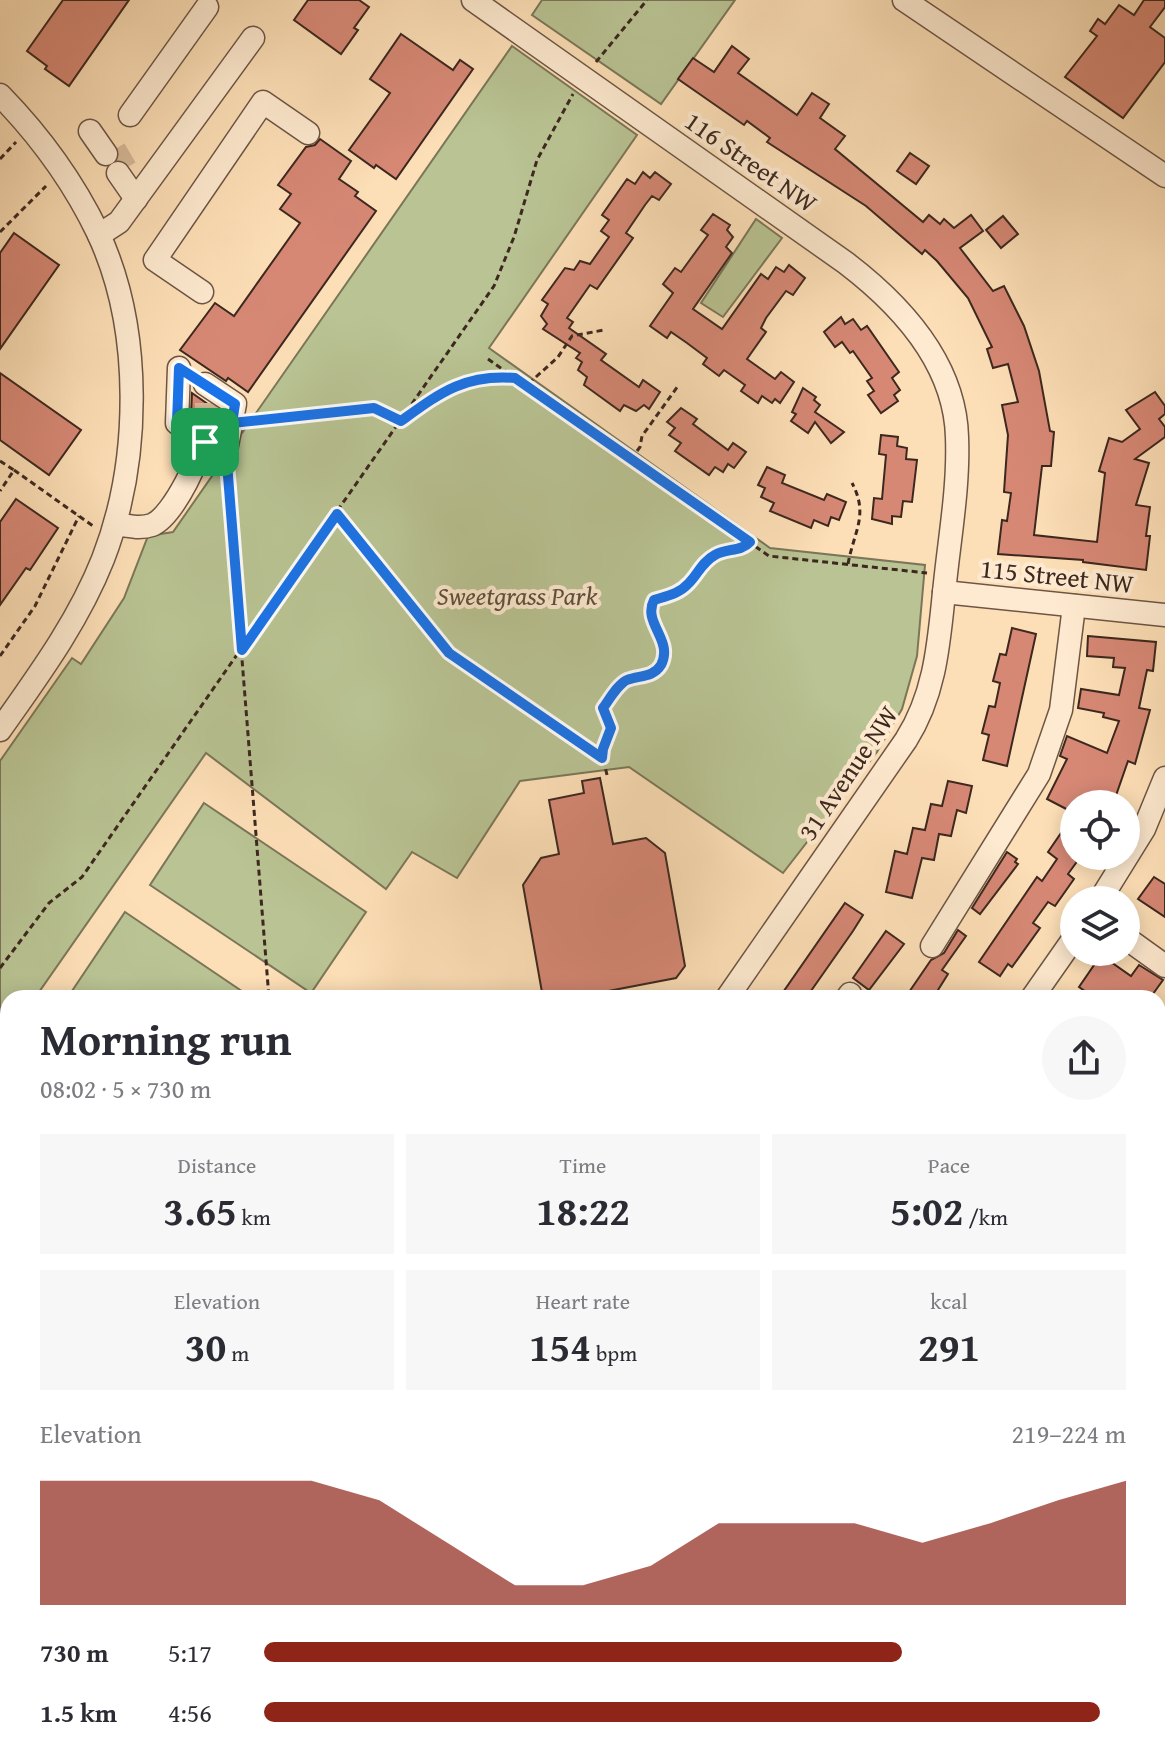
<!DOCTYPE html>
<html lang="en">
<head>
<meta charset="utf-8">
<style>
	:root { --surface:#fff; --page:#f7f7f7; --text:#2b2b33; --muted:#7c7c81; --accent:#8f2418 }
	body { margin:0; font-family:"Gentium Book Plus",serif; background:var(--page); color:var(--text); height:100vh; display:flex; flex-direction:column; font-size:30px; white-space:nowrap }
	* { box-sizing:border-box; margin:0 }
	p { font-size:26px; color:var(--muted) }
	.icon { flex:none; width:44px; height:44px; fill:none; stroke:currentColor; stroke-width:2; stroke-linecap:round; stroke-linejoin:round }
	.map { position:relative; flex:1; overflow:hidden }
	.sheet { position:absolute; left:0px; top:990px; width:1166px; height:768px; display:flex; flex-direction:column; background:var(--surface); border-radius:24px 24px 0 0; box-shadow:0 4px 20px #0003 }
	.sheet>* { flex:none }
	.buttons { position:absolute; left:1060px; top:790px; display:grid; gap:16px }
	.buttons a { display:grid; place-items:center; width:80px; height:80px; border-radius:50%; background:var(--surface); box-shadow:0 4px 20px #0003; font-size:40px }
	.pin { position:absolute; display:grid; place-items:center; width:68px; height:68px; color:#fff; margin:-34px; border-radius:16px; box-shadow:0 4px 12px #0006 }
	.round { display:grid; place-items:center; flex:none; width:84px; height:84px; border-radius:42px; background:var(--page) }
	.headline { display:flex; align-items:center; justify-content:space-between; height:136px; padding:0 40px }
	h1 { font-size:44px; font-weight:700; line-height:60px }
	.metrics { display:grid; grid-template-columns:repeat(3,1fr); gap:12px; height:136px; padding:8px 40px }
	.metrics div { display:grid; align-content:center; border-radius:0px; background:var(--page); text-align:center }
	.metrics b { font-size:40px; font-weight:700 }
	.metrics small { font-size:22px; font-weight:400 }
	.metrics p { font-size:22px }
	.chart { height:224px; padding:16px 40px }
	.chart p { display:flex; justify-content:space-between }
	.chart svg { width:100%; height:144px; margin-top:8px; fill:var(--accent); opacity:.7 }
	ul { padding:0 40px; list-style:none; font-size:26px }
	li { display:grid; grid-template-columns:128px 96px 1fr; align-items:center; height:60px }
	li i { height:20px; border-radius:10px; background:var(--accent) }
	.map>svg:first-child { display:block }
	.green { fill:#b9c393; stroke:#7b7659; stroke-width:2 }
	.building { fill:#d68875; stroke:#3d281f; stroke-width:2 }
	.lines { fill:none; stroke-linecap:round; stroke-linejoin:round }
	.minor-tunnel { stroke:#d7ba99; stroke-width:22; stroke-dasharray:22 11; stroke-linecap:butt }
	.minor-casing { stroke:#6d5645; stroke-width:25 }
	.major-casing { stroke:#3d281f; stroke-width:33 }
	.path { stroke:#3d281f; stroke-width:3; stroke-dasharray:6 4; stroke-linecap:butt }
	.minor { stroke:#feead0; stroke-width:22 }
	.major { stroke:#fddfb7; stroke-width:30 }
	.route-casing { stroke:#fff; stroke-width:16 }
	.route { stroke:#1a73e8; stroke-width:10 }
	.labels { text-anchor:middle; stroke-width:8; stroke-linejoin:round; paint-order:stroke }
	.street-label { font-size:26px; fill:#3d281f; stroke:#feead0 }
	.park-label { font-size:26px; font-style:italic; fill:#5c4f3c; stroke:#feead0 }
</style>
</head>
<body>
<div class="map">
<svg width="1165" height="1758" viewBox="0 0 1165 1758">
	<rect width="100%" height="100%" fill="#fddfb7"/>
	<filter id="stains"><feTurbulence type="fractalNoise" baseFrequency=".0025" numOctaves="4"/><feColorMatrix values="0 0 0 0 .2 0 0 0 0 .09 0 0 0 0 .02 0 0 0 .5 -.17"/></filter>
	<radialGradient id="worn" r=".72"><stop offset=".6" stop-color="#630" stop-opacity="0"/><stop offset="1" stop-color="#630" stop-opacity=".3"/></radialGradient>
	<g class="green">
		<polygon points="542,0 735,0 661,104 532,15"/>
		<polygon points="512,46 637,135 489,348 770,548 925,565 917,656 902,709 877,752 783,873 629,767 520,781 457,878 412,852 386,889 206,753 37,995 40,998 8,998 8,1043 0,1054 0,761 72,658 81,664 124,598 148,536 173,532"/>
		<polygon points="756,219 782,238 723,317 701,303"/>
		<polygon points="204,803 366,912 311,993 150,885"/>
		<polygon points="125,912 252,998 76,998 70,994"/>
	</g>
	<g class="building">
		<polygon points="63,0 129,0 69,86 45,69 47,66 27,51"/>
		<polygon points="308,0 359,0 369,7 354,28 358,30 341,54 294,20"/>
		<polygon points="1144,0 1165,0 1165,7 1150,27 1165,38 1165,62 1123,118 1065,77 1097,36 1090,31 1098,19 1105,24 1119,5 1134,15"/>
		<polygon points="401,34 453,70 460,60 473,69 396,179 376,165 374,168 349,150 390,93 370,79"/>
		<polygon points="732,46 749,59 738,73 797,115 812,93 829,104 820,118 845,136 835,149 923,222 929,215 940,224 944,219 954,228 971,215 983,231 960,248 993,291 1004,286 1024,326 1039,371 1050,431 1054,432 1051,466 1042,466 1034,535 1097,542 1105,473 1099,471 1109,438 1122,442 1140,429 1126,410 1155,392 1165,406 1165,414 1159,419 1165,427 1165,437 1135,459 1149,463 1136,505 1150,507 1146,536 1150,536 1146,570 1083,562 1083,560 998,554 1002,520 1007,521 1011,493 1004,492 1008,435 1002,405 1018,402 1008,364 993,368 987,349 992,347 968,298 937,261 925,250 922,254 866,206 767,142 770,138 747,121 744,125 678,79 693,58 714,72"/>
		<polygon points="320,139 351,161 339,179 358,192 355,196 376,211 248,392 228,378 226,381 180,350 215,303 234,316 300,223 280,209 291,194 278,185 306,147 315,145"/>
		<polygon points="910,153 929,166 916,184 897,171"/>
		<polygon points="643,172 650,178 655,172 671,184 659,200 652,196 645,205 626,233 633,238 597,289 590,285 567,318 573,322 569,328 606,354 601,360 639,387 643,380 660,392 649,409 644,405 636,411 624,405 620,411 584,385 587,377 578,370 582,362 576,358 580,353 543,329 547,324 541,316 548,304 542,300 565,268 574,270 580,261 590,264 609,237 601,231 609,220 602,215 627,179 635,184"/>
		<polygon points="713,214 730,225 727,230 733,237 726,247 732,253 693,309 722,329 761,274 768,279 776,267 784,272 789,265 805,278 793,295 786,291 766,318 761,328 766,332 747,359 775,379 781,372 794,382 780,403 775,399 772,403 762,396 758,403 741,391 745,385 724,370 719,376 703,364 707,358 687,343 671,332 667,338 650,326 673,293 663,284 675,268 681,272 689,261 708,235 701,230"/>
		<polygon points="1003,216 1018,234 1001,248 986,230"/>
		<polygon points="14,233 59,265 0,349 0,253"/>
		<polygon points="841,317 845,324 853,319 861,330 867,326 899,372 892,378 900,390 894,395 898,401 881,413 868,395 874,391 867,381 872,378 853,351 850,353 842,342 835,347 824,332"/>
		<polygon points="0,373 81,430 49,475 0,440"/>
		<polygon points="803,388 816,397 814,400 820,405 815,412 844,432 831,443 815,422 808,433 791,421 796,414 792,412"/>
		<polygon points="192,393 219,412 217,422 209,416 196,419 191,415"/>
		<polygon points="681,408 697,419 693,424 728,450 733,443 746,452 734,468 728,464 723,472 715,467 709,475 675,451 681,443 669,435 675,428 667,422"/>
		<polygon points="881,435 898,437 897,446 907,448 906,459 917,460 912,502 903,501 901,517 892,516 892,524 872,519 874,498 882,499 886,455 879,454"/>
		<polygon points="767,467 785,475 782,483 824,500 827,494 846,502 839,520 831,517 828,526 814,520 811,528 770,511 774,503 761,497 765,488 758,485"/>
		<polygon points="16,499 58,528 30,570 26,568 0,605 0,522"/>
		<polygon points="1012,628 1036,634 1007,766 983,760 989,735 982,733 989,706 995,707 1000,683 993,681 1000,654 1006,655"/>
		<polygon points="1088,636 1156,642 1153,671 1147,670 1139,708 1150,710 1135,764 1128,761 1113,804 1074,804 1074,813 1047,799 1067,759 1060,756 1067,736 1107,753 1119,721 1103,717 1104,713 1078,708 1081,689 1119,695 1125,668 1113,667 1114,658 1087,656"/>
		<polygon points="600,778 613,844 646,838 665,853 685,966 676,978 572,998 543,998 523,885 541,858 559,854 549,800 584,793 582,781"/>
		<polygon points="948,781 972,786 966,813 957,810 951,836 939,834 934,860 922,858 912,898 886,892 895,851 907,854 913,828 925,830 931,804 942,806"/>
		<polygon points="1074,814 1074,856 1081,856 1068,874 1074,879 1055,906 1048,902 1033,923 1040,928 1012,967 1008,964 1000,976 979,962 1037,877 1042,881 1057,859 1048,852"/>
		<polygon points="1007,852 1017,859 1015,862 1018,864 980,914 972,908"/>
		<polygon points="1154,877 1165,884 1165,917 1138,899"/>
		<polygon points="845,903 863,915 853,931 806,998 779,998"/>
		<polygon points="958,930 966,936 942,970 948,974 933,998 905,998 931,960 944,953"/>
		<polygon points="886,931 904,944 869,990 853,978"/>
		<polygon points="1101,955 1131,976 1139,965 1163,980 1150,998 1095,998 1079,987"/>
	</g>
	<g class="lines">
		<g class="minor-tunnel">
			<polyline points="115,149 126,168"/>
			<polyline points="206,403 206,426"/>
		</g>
		<defs>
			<g id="minor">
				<path d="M 473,0 L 846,263 C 901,305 955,363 957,437 C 959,485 950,535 945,583 C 939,638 937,691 906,740 L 727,998"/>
				<polyline points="904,0 1165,176"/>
				<path d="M 0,95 C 40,136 73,181 98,233 C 143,329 141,461 103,559 C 78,622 38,676 0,730"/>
				<polyline points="130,115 207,7"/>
				<polyline points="90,131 106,154"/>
				<polyline points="118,173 136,199"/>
				<polyline points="99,235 119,222 253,38"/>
				<polyline points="202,292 155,260 263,102 308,133"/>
				<polyline points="179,368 177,423 223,455 226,451 235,404 205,384"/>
				<path d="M 116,524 C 128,526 140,529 152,525 C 174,516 204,451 206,429"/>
				<polyline points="944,592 1165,615"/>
				<polyline points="1100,900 1144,829 1165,778"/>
				<polyline points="1126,938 1165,966"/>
				<polyline points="932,946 1039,774 1061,710 1074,606"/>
				<polyline points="847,998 850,994"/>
				<polyline points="1032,998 1074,938"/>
				<polyline points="1158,1101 1165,1105"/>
				<polyline points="1158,1235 1165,1240"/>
				<polyline points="1158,1391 1165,1398"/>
				<polyline points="0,1467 8,1473"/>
				<polyline points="1158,1531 1165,1525"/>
				<polyline points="1,1597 8,1587"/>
				<polyline points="475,1750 485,1758"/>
				<polyline points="813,1750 821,1758"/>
				<polyline points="1010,1750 1017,1758"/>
				<polyline points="169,1758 181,1750"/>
			</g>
			<polyline id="major" points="1140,1758 1149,1750"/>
		</defs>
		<use href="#minor" class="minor-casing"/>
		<use href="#major" class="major-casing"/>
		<g class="path">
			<polyline points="596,62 647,0"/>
			<polyline points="0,159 16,142"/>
			<polyline points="0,232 46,186"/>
			<polyline points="488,359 526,386 558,357 572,336 604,330"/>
			<polyline points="526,386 769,556 927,573"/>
			<path d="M 251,421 L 374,408 L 401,421 C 440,393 464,374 515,378"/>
			<polyline points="631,459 640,447 642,436 678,386"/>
			<polyline points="0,461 14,470 0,491"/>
			<polyline points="14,470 93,526"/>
			<polyline points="227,471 269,998"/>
			<polyline points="337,514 449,653 602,758"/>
			<path d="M 848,564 C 854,531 869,515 852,483"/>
			<polyline points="0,656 35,606 79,516"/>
			<path d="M 607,775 L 602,754 L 611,728 L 603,708 L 622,683 L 646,677 L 661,664 L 664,641 L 650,615 L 654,600 C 667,596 679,593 689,583 C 698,574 702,562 715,555 C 726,548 741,552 750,542"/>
			<polyline points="0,968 49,903 82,877 494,286 514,237 537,160 573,94"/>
		</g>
		<use href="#minor" class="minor"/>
		<use href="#major" class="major"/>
	</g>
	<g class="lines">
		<defs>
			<path id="route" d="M 179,368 L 235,404 L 232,423 L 374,408 L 401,421 C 440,393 464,374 515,378 L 750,542 C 741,552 726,548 715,555 C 702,562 698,574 689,583 C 679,594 667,596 654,600 C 642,623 674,640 661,665 C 653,678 639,675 627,680 C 618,684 609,700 603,708 L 611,728 L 603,749 L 602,758 L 449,653 L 337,514 L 242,650 L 226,451 L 223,455 L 177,423 Z"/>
		</defs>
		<use href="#route" class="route-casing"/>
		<use href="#route" class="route"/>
	</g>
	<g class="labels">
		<g class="street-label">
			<text transform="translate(751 162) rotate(35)" y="9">116 Street NW</text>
			<text transform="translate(1057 576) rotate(6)" y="9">115 Street NW</text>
			<text transform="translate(848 773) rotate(-56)" y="9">31 Avenue NW</text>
		</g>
		<g class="park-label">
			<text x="517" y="605">Sweetgrass Park</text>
		</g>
	</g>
	<rect width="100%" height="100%" filter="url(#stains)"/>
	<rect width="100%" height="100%" fill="url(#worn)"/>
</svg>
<div class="buttons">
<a><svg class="icon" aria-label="locate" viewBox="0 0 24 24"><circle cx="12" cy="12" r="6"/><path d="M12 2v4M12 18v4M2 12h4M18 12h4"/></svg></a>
<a><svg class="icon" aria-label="layers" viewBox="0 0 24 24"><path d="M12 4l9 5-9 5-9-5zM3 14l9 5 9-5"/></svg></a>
</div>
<div class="pin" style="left:205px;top:442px;background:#1e9e55"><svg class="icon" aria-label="arrive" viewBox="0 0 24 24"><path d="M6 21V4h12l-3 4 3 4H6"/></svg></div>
<section class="sheet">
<div class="headline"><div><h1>Morning run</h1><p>08:02 · 5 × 730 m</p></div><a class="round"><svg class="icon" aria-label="share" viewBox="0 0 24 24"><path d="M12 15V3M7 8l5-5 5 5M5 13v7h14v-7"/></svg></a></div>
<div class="metrics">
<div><p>Distance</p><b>3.65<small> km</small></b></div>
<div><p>Time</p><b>18:22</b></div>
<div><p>Pace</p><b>5:02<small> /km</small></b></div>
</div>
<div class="metrics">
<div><p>Elevation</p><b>30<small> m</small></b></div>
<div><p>Heart rate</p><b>154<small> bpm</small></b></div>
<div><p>kcal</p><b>291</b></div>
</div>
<div class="chart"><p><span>Elevation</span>219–224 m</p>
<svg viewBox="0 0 160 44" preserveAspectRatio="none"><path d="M0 44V6L10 6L20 6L30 6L40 6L50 12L60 25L70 38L80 38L90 32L100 19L110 19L120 19L130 25L140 19L150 12L160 6V44z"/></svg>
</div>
<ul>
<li><b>730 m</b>5:17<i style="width:74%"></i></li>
<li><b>1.5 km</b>4:56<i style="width:97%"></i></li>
</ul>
</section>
</div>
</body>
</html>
